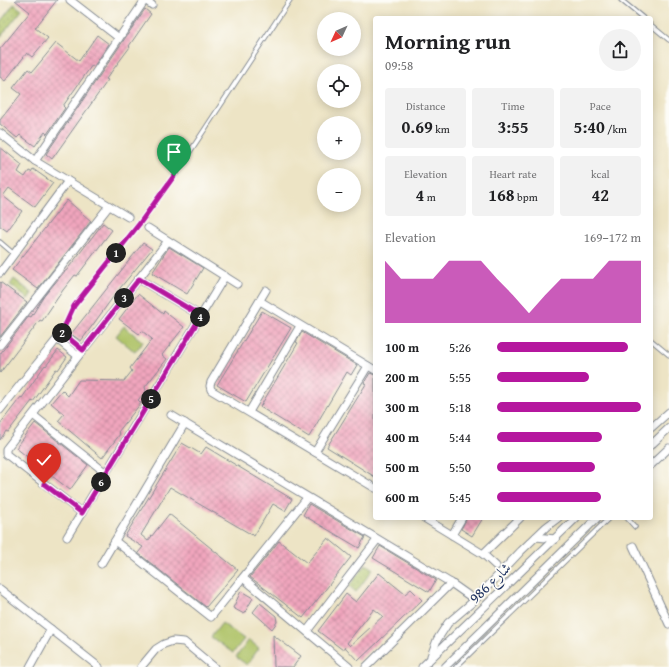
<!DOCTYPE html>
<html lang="en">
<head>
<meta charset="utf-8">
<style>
	:root { --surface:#fff; --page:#f2f2f2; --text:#202124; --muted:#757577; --accent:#b5179e }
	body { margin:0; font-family:"Gentium Book Plus",Amiri,serif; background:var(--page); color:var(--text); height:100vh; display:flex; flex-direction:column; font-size:15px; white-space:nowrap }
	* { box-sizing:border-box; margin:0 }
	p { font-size:13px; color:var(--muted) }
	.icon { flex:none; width:22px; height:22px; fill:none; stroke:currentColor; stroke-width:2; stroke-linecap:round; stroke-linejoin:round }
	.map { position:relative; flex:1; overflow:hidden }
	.sheet { position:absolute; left:373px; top:16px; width:280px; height:504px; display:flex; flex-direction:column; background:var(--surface); border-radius:4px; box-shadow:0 2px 10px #0003 }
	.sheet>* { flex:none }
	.needle { width:26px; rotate:226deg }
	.buttons { position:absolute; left:317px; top:12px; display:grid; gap:8px }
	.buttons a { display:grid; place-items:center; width:44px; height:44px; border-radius:50%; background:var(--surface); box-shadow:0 2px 10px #0003; font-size:20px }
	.pin { position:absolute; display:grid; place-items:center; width:34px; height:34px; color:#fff; margin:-41px -17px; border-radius:50% 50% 50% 0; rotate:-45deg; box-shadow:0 0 4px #0007 }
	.pin .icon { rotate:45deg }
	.km { position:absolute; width:20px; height:20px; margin:-10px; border-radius:50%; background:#222; color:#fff; font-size:11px; line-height:20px; text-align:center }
	.round { display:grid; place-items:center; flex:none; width:42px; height:42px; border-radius:21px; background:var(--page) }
	.head { display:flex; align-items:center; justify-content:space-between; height:68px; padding:0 12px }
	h1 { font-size:22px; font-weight:800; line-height:30px }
	.metrics { display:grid; grid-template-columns:repeat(3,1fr); gap:6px; height:68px; padding:4px 12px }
	.metrics div { display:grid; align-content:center; border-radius:4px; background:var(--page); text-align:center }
	.metrics b { font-size:17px; font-weight:800 }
	.metrics small { font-size:11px; font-weight:400 }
	.metrics p { font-size:11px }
	.chart { height:112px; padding:8px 12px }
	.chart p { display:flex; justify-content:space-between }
	.chart svg { width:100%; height:72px; margin-top:4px; fill:var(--accent); opacity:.7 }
	ul { padding:0 12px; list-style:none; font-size:13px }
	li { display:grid; grid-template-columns:64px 48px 1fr; align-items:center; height:30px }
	li i { height:10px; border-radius:5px; background:var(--accent) }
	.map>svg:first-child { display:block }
	.grass { fill:url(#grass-dots); stroke:#657962 }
	.garden { fill:#afc367; stroke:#657962 }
	.building { fill:url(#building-cross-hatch); fill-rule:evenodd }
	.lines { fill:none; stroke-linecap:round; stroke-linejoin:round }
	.lane-casing { stroke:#848a92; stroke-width:5.5 }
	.street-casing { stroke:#848a92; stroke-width:9 }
	.lane { stroke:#fff; stroke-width:3.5 }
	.street { stroke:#fff; stroke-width:7 }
	.route-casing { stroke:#fff; stroke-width:8 }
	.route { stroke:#b5179e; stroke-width:5 }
	.labels { text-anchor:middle; stroke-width:3.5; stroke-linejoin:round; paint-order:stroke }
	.street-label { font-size:15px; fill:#1b2f5e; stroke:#fdfcf7 }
</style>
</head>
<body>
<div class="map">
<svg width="669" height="667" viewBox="0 0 669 667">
	<defs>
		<pattern id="grass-dots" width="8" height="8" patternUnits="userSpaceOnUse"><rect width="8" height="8" fill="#afc367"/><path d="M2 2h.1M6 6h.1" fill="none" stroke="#8e9f58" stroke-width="1.8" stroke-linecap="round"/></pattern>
		<pattern id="building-cross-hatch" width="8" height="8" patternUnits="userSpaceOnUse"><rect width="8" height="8" fill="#f1a6bd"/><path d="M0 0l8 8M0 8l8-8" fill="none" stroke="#c2889d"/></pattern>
	</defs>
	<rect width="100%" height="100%" fill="#fdfcf7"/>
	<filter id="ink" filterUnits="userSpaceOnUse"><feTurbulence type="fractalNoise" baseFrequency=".025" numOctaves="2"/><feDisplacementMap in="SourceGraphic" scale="8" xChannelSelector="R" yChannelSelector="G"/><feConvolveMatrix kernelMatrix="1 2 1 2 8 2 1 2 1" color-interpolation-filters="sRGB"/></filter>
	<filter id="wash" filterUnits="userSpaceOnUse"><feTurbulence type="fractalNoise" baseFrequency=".012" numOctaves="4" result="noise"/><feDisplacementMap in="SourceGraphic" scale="16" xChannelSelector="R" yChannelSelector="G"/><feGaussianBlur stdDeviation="0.9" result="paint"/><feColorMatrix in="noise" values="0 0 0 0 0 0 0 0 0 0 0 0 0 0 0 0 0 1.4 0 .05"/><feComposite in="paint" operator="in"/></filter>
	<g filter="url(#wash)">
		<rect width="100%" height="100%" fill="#ede4c5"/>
		<g class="grass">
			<polygon points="14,4 22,10 0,38 0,22"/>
			<polygon points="14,279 32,293 28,299 10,285"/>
			<polygon points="366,564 373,569 356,592 349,586"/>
		</g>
		<g class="garden">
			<polygon points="124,326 143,342 135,352 116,336"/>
			<polygon points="222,623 244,639 233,653 211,637"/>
			<polygon points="249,640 259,648 247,665 236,657"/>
		</g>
		<g id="blocks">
			<g class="building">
				<polygon points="15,0 57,0 35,28 48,38 32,57 27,53 5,81 0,77 0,49 30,12"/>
				<polygon points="145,9 151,14 129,46 130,47 106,79 108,80 52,159 46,154"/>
				<polygon points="97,35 109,44 94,66 92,65 63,106 65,108 47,134 45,132 35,146 20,135 17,138 0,124 0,120 21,94 13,88 28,69 32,72 56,43 79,61"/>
				<polygon points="0,147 22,165 18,172 25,177 29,171 31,172 33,169 53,183 35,207 9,188 3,196 22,211 7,231 0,226"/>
				<polygon points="67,200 91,221 38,289 12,270"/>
				<polygon points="103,223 112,230 77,276 75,275 63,290 42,321 40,320 28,336 0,373 0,354 29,316 31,317 44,296 65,271 66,271"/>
				<polygon points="143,243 152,249 116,293 81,341 71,334"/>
				<polygon points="169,247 203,268 187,294 152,273"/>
				<polygon points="0,282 27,302 0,337"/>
				<polygon points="138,294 163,314 164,311 184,327 162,355 167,359 145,387 146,391 138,400 141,403 118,432 120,434 102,458 58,421 64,414 51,403 62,390 68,396 79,380 124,381 132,371 130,368 152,339 142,331 139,334 119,319"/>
				<polygon points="262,311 291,328 246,402 217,385"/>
				<polygon points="302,332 357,365 351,375 347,372 309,437 260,407 298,343 296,342"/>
				<polygon points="58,350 67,357 58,370 56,369 33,402 32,401 8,432 6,431 0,440 0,424 21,397 22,398 45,365 46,366"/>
				<polygon points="370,373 375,375 375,477 327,447 366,384 364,383"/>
				<polygon points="35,423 88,465 70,490 16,448"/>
				<polygon points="182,443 201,454 206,447 292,499 285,511 273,504 254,536 170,487 141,535 148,541 169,514 238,570 206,607 138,553 143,547 125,536"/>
				<polygon points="309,504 365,537 359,548 303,515"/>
				<polygon points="467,518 483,518 472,536 461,529"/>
				<polygon points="328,538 351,557 303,618 250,577 279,541 307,563"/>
				<polygon points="380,546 436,580 429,592 373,558"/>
				<path d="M 379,573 L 405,594 L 411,589 L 422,600 L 358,661 L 345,647 L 343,650 L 318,631 L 346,594 L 356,602 ZM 374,609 L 383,616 L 350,646 L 347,643 Z"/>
				<polygon points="241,591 253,598 244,614 233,608"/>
				<polygon points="260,603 276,616 277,622 272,629 253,612"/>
				<polygon points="273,635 301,656 293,667 274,667"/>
			</g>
		</g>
	</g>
	<g filter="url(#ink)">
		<use href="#blocks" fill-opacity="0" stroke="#848a92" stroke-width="1"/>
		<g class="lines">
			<defs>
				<g id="lane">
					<polyline points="621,0 643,18"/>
					<polyline points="651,25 669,40"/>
					<polyline points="0,242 14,254"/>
					<polyline points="61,334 74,306 140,223 174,176 290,0"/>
					<polyline points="651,340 669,355"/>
					<polyline points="627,518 635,527"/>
					<polyline points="456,667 609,518"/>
				</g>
				<g id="street">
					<polyline points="70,0 119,38"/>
					<polyline points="145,0 152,5"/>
					<polyline points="0,133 35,161 128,217"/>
					<polyline points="35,161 145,0"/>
					<polyline points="148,228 237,284"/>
					<polyline points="0,273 68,181"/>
					<polyline points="139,279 201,316"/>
					<polyline points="266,290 211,382 210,386 211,390 375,488"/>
					<polyline points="260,301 375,370"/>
					<polyline points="57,339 78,356"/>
					<polyline points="0,345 109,206"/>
					<polyline points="0,410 61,334 65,335 83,350"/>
					<polyline points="249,412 300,326"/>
					<polyline points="33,415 106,473"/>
					<polyline points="171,415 451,583 475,600"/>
					<polyline points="651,428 669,412"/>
					<polyline points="651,445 669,428"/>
					<polyline points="315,452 368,366"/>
					<polyline points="651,465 669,448"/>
					<polyline points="82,513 6,454 6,449 168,241"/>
					<polyline points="424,518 483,554 496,566"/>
					<polyline points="452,535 462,518"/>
					<polyline points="67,537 225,276"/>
					<polyline points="536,537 555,539"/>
					<polyline points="115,541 211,617 307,498"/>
					<polyline points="633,546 669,624"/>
					<polyline points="483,554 520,518"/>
					<polyline points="101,564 185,423"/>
					<polyline points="243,578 349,667"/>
					<polyline points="0,589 99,667"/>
					<polyline points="307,631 377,540"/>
					<polyline points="431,656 437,640 448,623 475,600 521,551 546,527 558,518"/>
					<polyline points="30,667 51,629"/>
					<polyline points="141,667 156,649 164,644 173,641 184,642 214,667"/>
					<polyline points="366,667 451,583"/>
					<polyline points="422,667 576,518"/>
					<polyline points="445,667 597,518"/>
				</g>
			</defs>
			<use href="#lane" class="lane-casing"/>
			<use href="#street" class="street-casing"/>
			<use href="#lane" class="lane"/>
			<use href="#street" class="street"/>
		</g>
	</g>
	<g class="lines" filter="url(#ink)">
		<defs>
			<polyline id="route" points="44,484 82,513 201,316 139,279 83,350 65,335 61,334 74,306 140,223 174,176"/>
		</defs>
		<use href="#route" class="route-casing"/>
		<use href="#route" class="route"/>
	</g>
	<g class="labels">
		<g class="street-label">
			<text transform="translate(490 583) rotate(-44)" y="5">شارع 986</text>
		</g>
	</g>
</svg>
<div class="buttons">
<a><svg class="needle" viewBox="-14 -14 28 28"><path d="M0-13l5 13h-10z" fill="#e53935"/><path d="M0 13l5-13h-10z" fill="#757577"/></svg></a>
<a><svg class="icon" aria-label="locate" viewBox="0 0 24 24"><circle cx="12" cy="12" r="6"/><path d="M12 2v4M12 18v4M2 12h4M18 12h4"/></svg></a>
<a>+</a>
<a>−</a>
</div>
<div class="pin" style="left:174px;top:176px;background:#1e9e55"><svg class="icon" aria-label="arrive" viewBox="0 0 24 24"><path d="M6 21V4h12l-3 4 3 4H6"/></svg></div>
<div class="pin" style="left:44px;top:484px;background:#d93025"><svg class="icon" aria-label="check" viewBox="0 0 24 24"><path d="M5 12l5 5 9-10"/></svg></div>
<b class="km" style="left:116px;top:253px">1</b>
<b class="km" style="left:62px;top:333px">2</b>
<b class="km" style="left:124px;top:298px">3</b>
<b class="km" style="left:200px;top:317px">4</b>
<b class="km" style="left:151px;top:399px">5</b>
<b class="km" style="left:101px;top:482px">6</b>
<section class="sheet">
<div class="head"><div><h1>Morning run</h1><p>09:58</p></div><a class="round"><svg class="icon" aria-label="share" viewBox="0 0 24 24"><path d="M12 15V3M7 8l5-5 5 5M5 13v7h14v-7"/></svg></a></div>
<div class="metrics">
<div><p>Distance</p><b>0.69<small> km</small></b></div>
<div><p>Time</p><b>3:55</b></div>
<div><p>Pace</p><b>5:40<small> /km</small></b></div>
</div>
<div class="metrics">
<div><p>Elevation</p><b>4<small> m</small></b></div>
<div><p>Heart rate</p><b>168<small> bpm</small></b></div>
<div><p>kcal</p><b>42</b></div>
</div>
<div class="chart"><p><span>Elevation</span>169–172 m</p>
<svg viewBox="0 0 160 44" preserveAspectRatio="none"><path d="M0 44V6L10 17L20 17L30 17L40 6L50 6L60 6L70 17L80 27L90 38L100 27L110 17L120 17L130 17L140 6L150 6L160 6V44z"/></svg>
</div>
<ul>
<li><b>100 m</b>5:26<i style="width:91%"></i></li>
<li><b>200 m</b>5:55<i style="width:64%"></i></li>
<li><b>300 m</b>5:18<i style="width:100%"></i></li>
<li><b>400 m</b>5:44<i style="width:73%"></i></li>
<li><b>500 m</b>5:50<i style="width:68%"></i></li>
<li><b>600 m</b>5:45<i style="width:72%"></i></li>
</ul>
</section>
</div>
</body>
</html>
